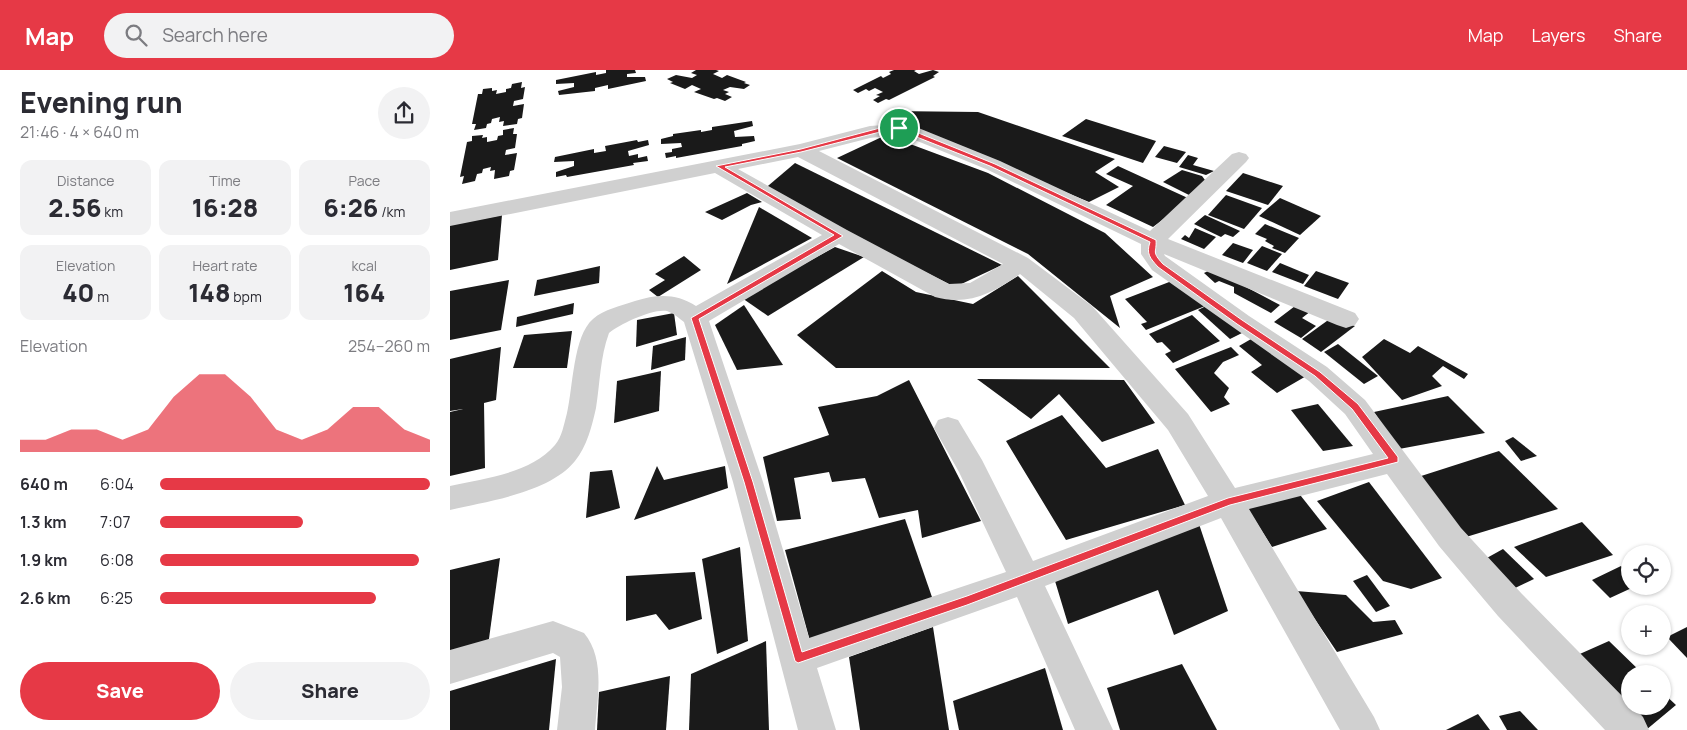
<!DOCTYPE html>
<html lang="en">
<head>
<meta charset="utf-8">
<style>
	:root { --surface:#fff; --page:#f2f2f3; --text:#2b2b33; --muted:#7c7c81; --accent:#e63946 }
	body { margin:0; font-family:Manrope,sans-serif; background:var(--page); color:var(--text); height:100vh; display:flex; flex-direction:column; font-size:19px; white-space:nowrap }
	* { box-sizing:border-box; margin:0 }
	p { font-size:16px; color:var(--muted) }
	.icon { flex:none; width:28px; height:28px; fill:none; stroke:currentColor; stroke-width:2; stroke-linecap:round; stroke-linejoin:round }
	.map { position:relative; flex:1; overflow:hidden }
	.sheet { display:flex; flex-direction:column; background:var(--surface); width:450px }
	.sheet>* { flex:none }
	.fabs { position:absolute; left:1171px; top:475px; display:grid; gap:10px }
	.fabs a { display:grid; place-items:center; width:50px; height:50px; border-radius:50%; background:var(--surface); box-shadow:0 1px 4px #0004; font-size:25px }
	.pin { position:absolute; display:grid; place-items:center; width:42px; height:42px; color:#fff; margin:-21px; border:2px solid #fff; border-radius:50%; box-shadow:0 1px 5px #0007 }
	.round { display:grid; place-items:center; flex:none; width:52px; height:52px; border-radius:26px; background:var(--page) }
	.summary { display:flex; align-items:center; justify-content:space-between; height:85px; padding:0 20px }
	h1 { font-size:28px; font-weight:800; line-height:38px }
	.metrics { display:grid; grid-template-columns:repeat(3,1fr); gap:8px; height:85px; padding:5px 20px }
	.metrics div { display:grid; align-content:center; border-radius:12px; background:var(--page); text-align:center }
	.metrics b { font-size:25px; font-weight:800 }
	.metrics small { font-size:14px; font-weight:400 }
	.metrics p { font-size:14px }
	.chart { height:140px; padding:10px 20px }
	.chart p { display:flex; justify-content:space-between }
	.chart svg { width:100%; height:90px; margin-top:5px; fill:var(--accent); opacity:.7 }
	.cta { display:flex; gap:10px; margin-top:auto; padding:10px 20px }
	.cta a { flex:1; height:58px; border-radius:30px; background:var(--accent); color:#fff; font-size:20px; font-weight:800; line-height:58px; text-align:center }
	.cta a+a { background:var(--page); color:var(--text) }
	ul { padding:0 20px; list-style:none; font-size:16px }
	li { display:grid; grid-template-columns:80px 60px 1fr; align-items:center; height:38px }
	li i { height:12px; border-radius:6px; background:var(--accent) }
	header { display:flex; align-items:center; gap:30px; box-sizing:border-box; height:70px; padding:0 25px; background:var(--accent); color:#fff }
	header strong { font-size:24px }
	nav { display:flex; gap:28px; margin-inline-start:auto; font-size:18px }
	.search { width:350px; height:45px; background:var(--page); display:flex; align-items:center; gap:12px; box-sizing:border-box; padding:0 18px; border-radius:28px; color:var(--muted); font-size:19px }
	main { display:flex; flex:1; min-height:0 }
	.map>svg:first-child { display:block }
	.building { fill:#1a1a1a }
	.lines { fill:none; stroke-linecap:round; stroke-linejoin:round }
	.minor { fill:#d0d0d0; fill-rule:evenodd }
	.route { fill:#e63946; stroke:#fff; fill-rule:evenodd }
</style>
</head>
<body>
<header>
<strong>Map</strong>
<div class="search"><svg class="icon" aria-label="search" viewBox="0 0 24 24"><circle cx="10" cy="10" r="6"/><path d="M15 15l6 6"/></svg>Search here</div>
<nav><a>Map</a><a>Layers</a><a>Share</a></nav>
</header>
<main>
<section class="sheet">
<div class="summary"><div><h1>Evening run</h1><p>21:46 · 4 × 640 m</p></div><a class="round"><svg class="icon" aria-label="share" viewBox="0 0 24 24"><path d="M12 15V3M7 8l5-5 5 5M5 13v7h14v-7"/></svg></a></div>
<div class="metrics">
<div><p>Distance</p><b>2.56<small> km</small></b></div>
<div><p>Time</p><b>16:28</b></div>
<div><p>Pace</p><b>6:26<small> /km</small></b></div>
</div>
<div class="metrics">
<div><p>Elevation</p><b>40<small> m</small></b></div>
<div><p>Heart rate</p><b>148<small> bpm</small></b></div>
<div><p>kcal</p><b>164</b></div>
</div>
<div class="chart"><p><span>Elevation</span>254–260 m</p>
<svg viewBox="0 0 160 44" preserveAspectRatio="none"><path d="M0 44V38L10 38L20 33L30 33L40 38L50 33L60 17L70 6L80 6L90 17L100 33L110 38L120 33L130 22L140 22L150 33L160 38V44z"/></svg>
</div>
<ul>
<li><b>640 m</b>6:04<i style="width:100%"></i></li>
<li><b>1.3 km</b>7:07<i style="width:53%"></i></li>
<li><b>1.9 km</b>6:08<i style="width:96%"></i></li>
<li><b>2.6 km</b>6:25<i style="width:80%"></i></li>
</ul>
<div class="cta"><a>Save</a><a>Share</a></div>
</section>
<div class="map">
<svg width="1237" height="660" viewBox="0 0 1237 660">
	<rect width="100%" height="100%" fill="#fff"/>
	<g class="building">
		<polygon points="156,0 185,0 186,3 177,4 177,7 195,7 196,11 158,19 158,15 145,18 145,21 109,25 108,21 124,17 124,13 106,14 106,10 146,2 146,5 156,3"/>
		<polygon points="246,0 266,0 269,1 263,4 272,8 277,5 296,12 294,13 300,15 294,19 280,17 273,20 279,22 275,24 282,27 275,31 267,28 264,29 244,22 251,19 242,15 235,19 220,13 223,12 217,9 226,5 242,8 247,5 241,3"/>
		<polygon points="444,0 466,0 464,1 469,4 483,0 489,2 483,6 485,7 439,30 436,29 428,33 423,30 430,26 426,25 433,22 425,18 419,21 416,19 408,23 403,20 431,6 433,8 441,4 439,2"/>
		<polygon points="72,12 71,18 75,17 73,29 64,31 63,36 74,34 72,48 68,49 67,54 53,56 54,51 49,52 50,47 42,49 41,53 37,54 36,58 24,60 26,54 22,54 28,24 32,24 33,19 42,18 42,21 47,20 46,24 56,22 56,19 61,18 62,14"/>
		<polygon points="440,41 528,42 665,89 645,102 669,117 639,132 442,50"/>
		<polygon points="636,49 706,71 693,93 612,66"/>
		<polygon points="302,51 303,56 284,61 285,67 304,66 305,71 292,74 292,76 226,88 226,86 216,88 215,83 222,82 222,79 232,77 231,73 211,74 211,69 223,66 223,64 251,60 251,62 262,60 262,57"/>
		<polygon points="64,58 63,64 67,64 65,78 56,80 55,85 67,83 64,100 60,101 59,106 44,109 45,100 40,101 41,97 33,99 32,103 27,104 25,111 12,114 14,106 10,107 17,72 22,71 22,66 33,65 32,68 37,67 37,72 47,70 48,66 53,65 53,60"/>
		<polygon points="436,65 538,103 655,163 703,207 660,226 670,258 578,184 387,88"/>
		<polygon points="187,70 188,72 198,70 199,75 178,81 179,86 188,84 188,88 197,86 198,91 183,93 184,95 117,107 116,105 106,107 106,102 124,96 124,91 104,92 105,87 144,79 144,83 156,81 155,76"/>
		<polygon points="714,76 736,82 727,93 705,87"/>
		<polygon points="738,85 748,88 743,95 764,101 756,105 729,97"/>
		<polygon points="345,93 552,195 505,217 312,121"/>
		<polygon points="668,96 740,129 703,157 656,135 683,116 656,104"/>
		<polygon points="732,100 752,106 758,114 741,126 713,112"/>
		<polygon points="793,103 833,116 818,135 776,121"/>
		<polygon points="297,123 312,132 301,135 272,150 255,142"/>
		<polygon points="776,125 812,138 794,159 758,145"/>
		<polygon points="830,128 871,146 850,165 809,146"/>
		<polygon points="309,137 362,168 277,214"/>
		<polygon points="52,145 48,190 0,200 0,155"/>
		<polygon points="755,145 790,161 783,167 775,164 771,167 744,154"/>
		<polygon points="815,154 849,168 835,183 822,178 824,176 815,171 817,169 805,164"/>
		<polygon points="745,158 766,167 754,179 731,169 735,165 739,168"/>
		<polygon points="783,173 803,180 793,193 772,185"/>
		<polygon points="812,176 832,184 817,201 797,193"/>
		<polygon points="385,177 414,187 318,246 292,228"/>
		<polygon points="234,186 251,200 208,227 199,220 215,210 205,204"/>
		<polygon points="830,193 859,205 853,214 822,202"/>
		<polygon points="150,196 149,213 84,226 87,210"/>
		<polygon points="762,199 830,235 821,243 784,223 784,217 769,211 765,213 754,203"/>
		<polygon points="432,201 466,222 523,234 568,206 660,298 386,298 347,265"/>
		<polygon points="866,201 899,213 888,229 854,216"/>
		<polygon points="727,209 755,236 696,260 691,254 697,252 675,229"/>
		<polygon points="59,210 51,260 0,270 0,221"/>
		<polygon points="124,233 123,244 66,257 67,247"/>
		<polygon points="762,233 794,262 780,269 748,240"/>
		<polygon points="849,233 861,241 852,248 866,256 851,268 824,252"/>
		<polygon points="294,235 333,295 287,300 265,255"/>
		<polygon points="224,243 227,265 186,277 187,250"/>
		<polygon points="742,245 770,271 723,293 715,284 721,281 712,272 707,273 699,264"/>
		<polygon points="881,248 905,256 871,282 852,269"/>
		<polygon points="122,261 117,298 63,298 74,265"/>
		<polygon points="808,265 858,305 827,323 801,302 812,295 789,276"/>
		<polygon points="236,267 235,290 201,300 203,276"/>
		<polygon points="934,269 960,283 968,276 1018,304 1014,309 993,296 982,306 992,316 952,330 912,287"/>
		<polygon points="888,274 928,306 914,314 874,282"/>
		<polygon points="51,277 46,330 34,333 35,398 0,406 0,342 13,339 0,341 0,289"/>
		<polygon points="781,277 789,285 773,292 764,303 779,318 774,327 780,334 761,342 725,299"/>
		<polygon points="211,301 209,341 164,353 167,311"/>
		<polygon points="527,309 674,310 705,353 652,372 609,324 581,349"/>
		<polygon points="459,310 531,451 472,468 468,440 429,448 415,408 382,412 379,402 344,408 351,449 327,451 313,387 379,365 368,337 427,326"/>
		<polygon points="998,326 1035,363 949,379 924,342"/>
		<polygon points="868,334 903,376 873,381 841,340"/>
		<polygon points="612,345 656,398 708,379 735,435 616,470 556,371"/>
		<polygon points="1063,367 1087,386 1071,391 1055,371"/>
		<polygon points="1049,381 1108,439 1016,467 968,407"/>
		<polygon points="207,396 214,410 275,396 278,418 184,450"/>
		<polygon points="162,400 170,438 136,448 140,402"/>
		<polygon points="919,412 992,508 961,519 933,511 867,431"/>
		<polygon points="847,421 877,459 822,477 794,433"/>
		<polygon points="455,449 483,530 360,571 335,480"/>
		<polygon points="748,451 778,541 724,565 708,520 618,554 605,511"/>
		<polygon points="1132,452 1163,485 1096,507 1064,477"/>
		<polygon points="290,477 298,571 267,584 252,489"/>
		<polygon points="1053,479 1084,509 1061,520 1035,489"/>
		<polygon points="50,488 38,576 0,585 0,500"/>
		<polygon points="1171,496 1180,506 1180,516 1186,516 1160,528 1142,510"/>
		<polygon points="245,502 252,549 219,560 206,544 176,551 176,506"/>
		<polygon points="917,505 940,536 926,542 903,511"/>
		<polygon points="846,521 896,525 923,552 945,550 953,564 887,582"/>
		<polygon points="483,557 499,660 410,660 399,587"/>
		<polygon points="1237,557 1237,588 1217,567"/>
		<polygon points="316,571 319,660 239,660 241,604"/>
		<polygon points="1159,571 1193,604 1180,604 1180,636 1212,636 1212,622 1226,635 1196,660 1123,587"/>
		<polygon points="106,589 99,660 0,660 0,621"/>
		<polygon points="732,594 767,660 670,660 657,618"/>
		<polygon points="595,598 613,660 509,660 503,631"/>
		<polygon points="220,606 216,660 147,660 149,622"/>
		<polygon points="1070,641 1088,660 1057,660 1049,646"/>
		<polygon points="1028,644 1040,660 996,660"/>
	</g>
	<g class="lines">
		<g class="minor">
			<path d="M 447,54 L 466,57 L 550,91 L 700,161 L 782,84 L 789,82 L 796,84 L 799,88 L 796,92 L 718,169 L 905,243 L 909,249 L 905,255 L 896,258 L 887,255 L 714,184 L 715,186 L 799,246 L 877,297 L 915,330 L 1011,458 L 1072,524 L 1180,634 L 1180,636 L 1183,636 L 1193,647 L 1199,660 L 1155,660 L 1048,546 L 989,476 L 937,404 L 799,439 L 924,647 L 930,660 L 890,660 L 771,448 L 595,516 L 663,660 L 625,660 L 567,527 L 367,598 L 386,660 L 348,660 L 283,412 L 234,252 C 229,248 223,243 217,241 C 204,238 169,254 159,263 C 150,287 150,314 146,338 C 142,356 137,376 125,391 C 99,423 38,431 0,440 L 0,416 C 35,408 80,404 105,375 C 112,367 114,354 117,343 C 123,318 123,266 143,249 C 154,239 171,236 185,231 C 207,224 226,223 246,236 L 372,165 L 265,103 L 0,156 L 0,142 L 350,74 L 420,56 ZM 447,65 L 455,66 L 536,99 L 691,174 L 691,184 L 702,200 L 859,311 L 895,344 L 923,384 L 785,418 L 738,344 L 642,236 L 578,188 L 369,81 L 420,68 ZM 348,87 L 553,194 L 520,213 L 499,214 L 397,160 L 288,99 ZM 389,174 L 485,227 C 518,236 543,223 570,204 L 624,248 L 718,360 L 758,426 L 583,491 L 532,390 L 508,350 L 498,347 L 488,350 L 484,358 L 509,402 L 556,502 L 359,568 L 313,412 L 259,251 Z"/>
			<path d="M 103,551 L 134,563 C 156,589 147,630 145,660 L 107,660 L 112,617 L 110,587 L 103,583 L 0,614 L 0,580 Z"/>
		</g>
	</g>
	<path class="route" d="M 449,57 L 461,60 L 545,94 L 706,170 C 707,183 701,181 713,194 L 792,250 L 870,302 L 908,334 L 948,387 L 948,392 L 780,435 L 517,535 L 348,593 L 345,591 L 294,412 L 241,248 L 384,165 L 266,96 L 351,79 L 430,58 ZM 449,60 L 540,96 L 700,172 C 696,184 700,188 708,197 L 787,254 L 865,306 L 902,339 L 938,388 L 778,428 L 517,526 L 352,582 L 303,412 L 249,249 L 393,166 L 275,97 L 351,82 L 430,62 Z"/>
</svg>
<div class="fabs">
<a><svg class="icon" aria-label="locate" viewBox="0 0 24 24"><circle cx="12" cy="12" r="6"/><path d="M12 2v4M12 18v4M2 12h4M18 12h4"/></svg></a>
<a>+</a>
<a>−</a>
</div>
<div class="pin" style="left:449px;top:58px;background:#1e9e55"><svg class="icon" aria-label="arrive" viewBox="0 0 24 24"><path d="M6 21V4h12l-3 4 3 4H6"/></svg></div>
</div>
</main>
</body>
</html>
